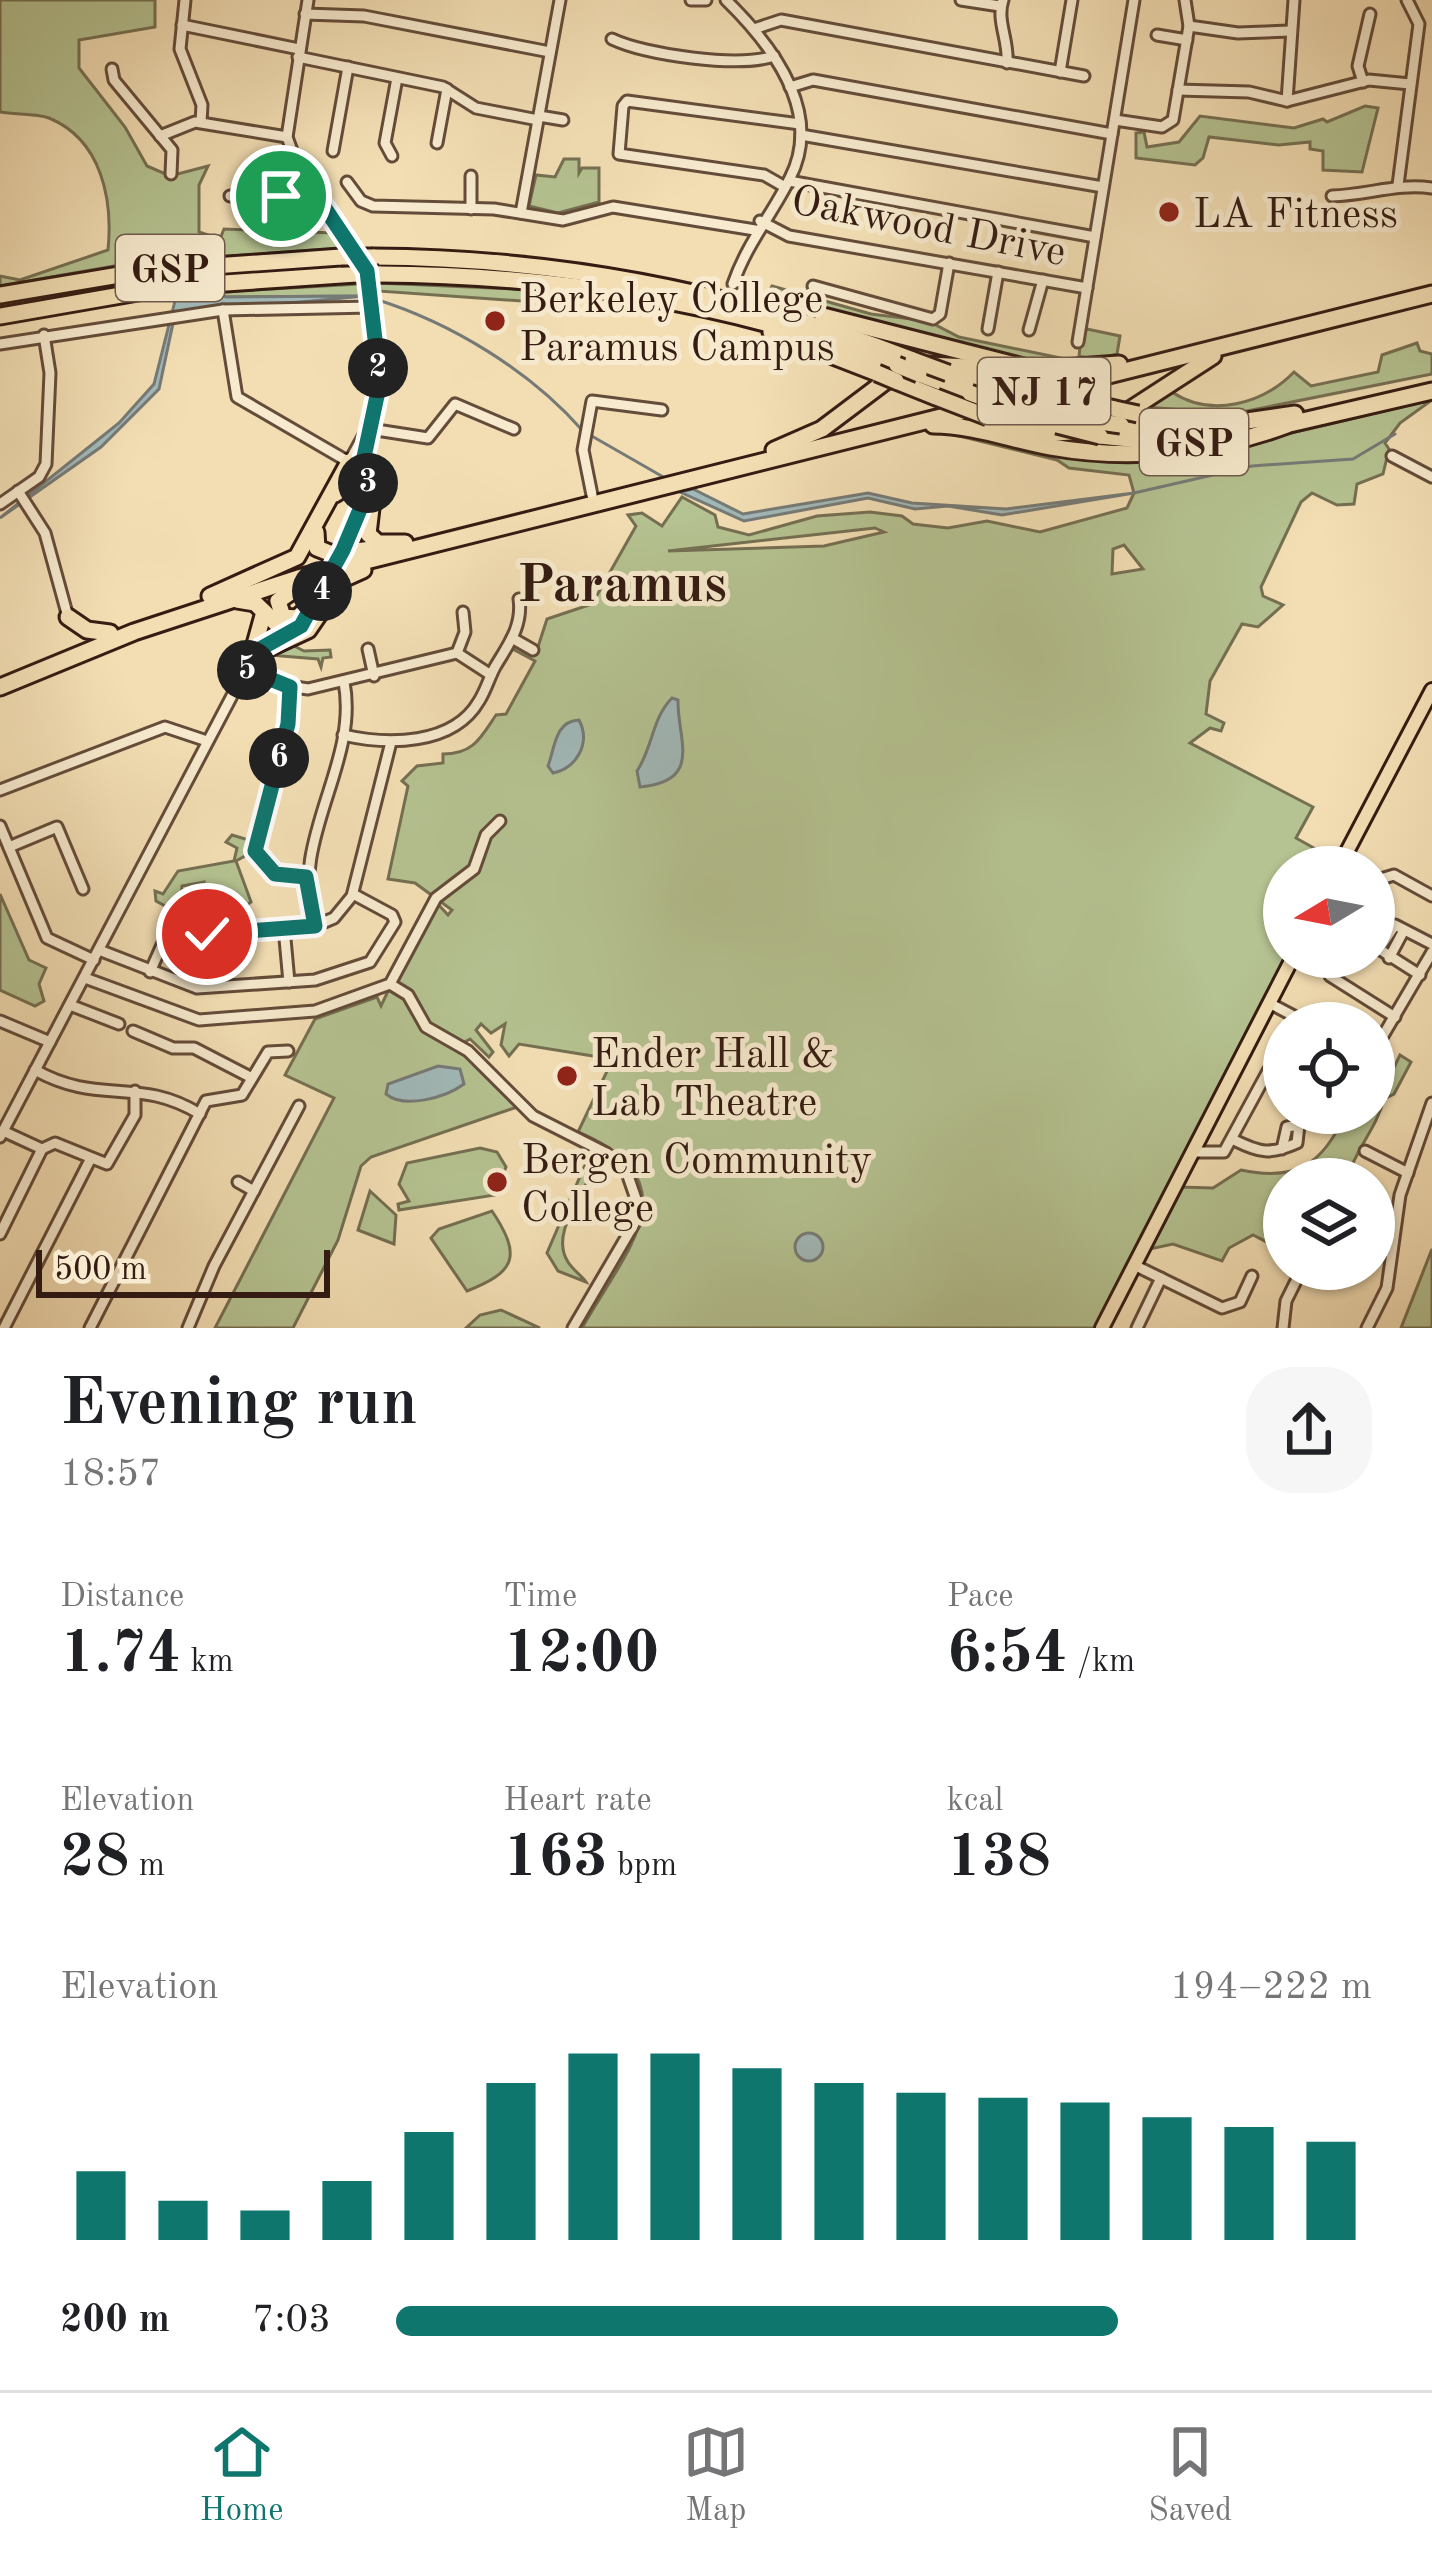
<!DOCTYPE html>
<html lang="en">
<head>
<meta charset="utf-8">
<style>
	:root { --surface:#fff; --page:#f6f6f6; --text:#202124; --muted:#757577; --line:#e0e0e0; --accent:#0f766e }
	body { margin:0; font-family:"Old Standard TT",serif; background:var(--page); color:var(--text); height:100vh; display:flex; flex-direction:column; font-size:45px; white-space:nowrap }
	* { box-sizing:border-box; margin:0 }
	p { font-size:39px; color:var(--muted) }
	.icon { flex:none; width:66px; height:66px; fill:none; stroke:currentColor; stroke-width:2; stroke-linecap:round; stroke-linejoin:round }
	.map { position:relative; height:1328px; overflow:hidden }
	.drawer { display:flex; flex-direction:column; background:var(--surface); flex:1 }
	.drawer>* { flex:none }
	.needle { width:78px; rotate:260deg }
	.tools { position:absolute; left:1263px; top:846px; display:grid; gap:24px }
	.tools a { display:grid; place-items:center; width:132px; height:132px; border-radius:50%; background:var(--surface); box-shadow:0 3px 9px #0004; font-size:60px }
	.scale { position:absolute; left:36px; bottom:30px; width:294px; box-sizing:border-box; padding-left:12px; border:6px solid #351c12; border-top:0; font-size:33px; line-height:42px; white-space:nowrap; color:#351c12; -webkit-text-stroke:9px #f7eace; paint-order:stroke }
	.pin { position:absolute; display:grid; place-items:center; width:102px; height:102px; color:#fff; margin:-51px; border:6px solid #fff; border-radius:50%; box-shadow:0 3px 12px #0007 }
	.km { position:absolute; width:60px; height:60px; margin:-30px; border-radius:50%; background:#222; color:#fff; font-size:33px; line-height:60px; text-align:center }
	.round { display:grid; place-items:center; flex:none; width:126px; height:126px; border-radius:48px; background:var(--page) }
	.headline { display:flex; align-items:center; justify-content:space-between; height:204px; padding:0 60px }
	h1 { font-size:66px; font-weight:700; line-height:90px }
	.metrics { display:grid; grid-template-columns:repeat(3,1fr); gap:18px; height:204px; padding:12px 60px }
	.metrics div { display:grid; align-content:center }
	.metrics b { font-size:60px; font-weight:700 }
	.metrics small { font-size:33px; font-weight:400 }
	.metrics p { font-size:33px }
	.chart { height:336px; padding:24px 60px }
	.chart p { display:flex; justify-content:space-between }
	.chart svg { width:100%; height:216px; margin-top:12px; stroke:var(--accent); stroke-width:6 }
	ul { padding:0 60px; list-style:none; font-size:39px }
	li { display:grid; grid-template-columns:192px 144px 1fr; align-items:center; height:90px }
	li i { height:30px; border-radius:15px; background:var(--accent) }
	.tabs { display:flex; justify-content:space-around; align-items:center; height:168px; border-top:3px solid var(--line); background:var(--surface); font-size:33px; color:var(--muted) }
	.tabs a { display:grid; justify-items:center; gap:6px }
	.tabs .active { color:var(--accent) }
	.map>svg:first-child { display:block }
	.green { fill:#b5c291; stroke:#756f52; stroke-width:3; fill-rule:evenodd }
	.water { fill:#a1b9b9; stroke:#767a76; stroke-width:3 }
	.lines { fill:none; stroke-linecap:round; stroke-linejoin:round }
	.stream { stroke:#767a76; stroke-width:3 }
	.minor-casing { stroke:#644c3a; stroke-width:15 }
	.major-casing { stroke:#351c12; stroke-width:18 }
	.highway-casing { stroke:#351c12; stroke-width:21 }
	.minor { stroke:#f7eace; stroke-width:9 }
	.major { stroke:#f3deb4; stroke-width:12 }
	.highway { stroke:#f3deb4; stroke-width:15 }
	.minor-bridge-casing { stroke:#644c3a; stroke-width:15; stroke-linecap:butt }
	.highway-bridge-casing { stroke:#351c12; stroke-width:21; stroke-linecap:butt }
	.minor-bridge { stroke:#f7eace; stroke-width:9 }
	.highway-bridge { stroke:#f3deb4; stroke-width:15 }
	.route-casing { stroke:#fff; stroke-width:24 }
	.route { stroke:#0f766e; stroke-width:15 }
	.poi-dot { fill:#8f2418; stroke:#f7eace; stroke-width:4.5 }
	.labels { text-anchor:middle; stroke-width:10; stroke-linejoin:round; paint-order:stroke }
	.shield { fill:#f7eace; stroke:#6f5a4a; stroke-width:3 }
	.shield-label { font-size:39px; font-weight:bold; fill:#351c12 }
	.poi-label { font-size:42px; fill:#351c12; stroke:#f7eace; text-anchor:start }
	.street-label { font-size:42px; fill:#351c12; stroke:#f7eace }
	.district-label { font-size:54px; font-weight:bold; fill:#351c12; stroke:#f7eace }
</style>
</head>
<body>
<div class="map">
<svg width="1432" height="1328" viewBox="0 0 1432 1328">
	<rect width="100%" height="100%" fill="#f3deb4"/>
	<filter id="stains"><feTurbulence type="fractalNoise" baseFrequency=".00167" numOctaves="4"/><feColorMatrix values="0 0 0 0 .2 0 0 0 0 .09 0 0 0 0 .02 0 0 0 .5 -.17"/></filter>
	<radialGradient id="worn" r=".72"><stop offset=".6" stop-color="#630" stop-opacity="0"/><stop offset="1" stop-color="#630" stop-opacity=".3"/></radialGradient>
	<g class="green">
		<path d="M 0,0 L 155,0 L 155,27 L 79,40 L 79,68 L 125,127 L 147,166 L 170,176 L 208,166 L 199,185 L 199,232 L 220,239 L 224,229 L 334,233 L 344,248 L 131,263 L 0,286 L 0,276 L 20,280 L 108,250 C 113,200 102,140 49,118 C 35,113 15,115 0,112 Z"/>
		<polygon points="1365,106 1378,108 1362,172 1323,170 1323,151 1310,149 1310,142 1279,145 1209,137 1203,158 1195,165 1136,158 1136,133 1144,132 1147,147 1179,142 1200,116 1294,128 1323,119 1327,122"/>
		<polygon points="564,159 579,159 579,173 582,168 599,168 599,202 558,213 529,206 536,175 555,177"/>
		<polygon points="357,262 360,270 147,283 146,279"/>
		<polygon points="140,278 140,286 0,310 0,300"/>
		<polygon points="377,283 536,290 522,301 365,290 365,296 226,297 218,292"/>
		<path d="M 772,286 L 871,314 L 928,321 L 959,337 L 1075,361 C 1017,373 835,314 767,297 Z"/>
		<polygon points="1082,328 1120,336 1117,354 1096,360 1079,356"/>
		<path d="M 1417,343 L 1420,351 L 1432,354 L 1432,374 L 1232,414 L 1146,407 L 1172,392 C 1211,418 1263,404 1294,372 L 1311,386 L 1378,372 L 1382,355 Z"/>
		<path d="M 1432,400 L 1400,423 L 1385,443 L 1389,449 L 1383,474 L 1357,484 L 1354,504 L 1337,505 L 1312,493 L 1301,502 L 1261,587 L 1263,596 L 1283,605 L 1258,627 L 1242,624 L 1210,681 L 1206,714 L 1224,723 L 1221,731 L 1210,728 L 1190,743 L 1313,807 L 1296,838 L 1337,861 L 1334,867 L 1284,867 L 1287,957 L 1095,1328 L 582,1328 C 625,1251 696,1182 578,1132 L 610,1065 L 599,1057 L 519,1044 L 509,1056 L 501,1045 L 505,1024 L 491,1033 L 481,1024 L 476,1030 L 493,1052 L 489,1057 L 470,1039 L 459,1045 C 428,1031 417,1005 390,984 L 435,901 L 448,915 L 452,910 L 415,883 L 388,879 L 408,786 L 402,781 L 417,766 L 443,763 L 443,754 C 474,754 481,737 496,715 L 506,714 L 535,661 L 511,648 L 514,641 L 536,653 L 547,619 L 592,604 L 636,526 L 628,515 L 642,513 L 662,526 L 682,497 L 715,515 L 718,527 L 749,535 L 817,516 L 870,512 L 902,516 L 913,524 L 948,528 L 987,521 L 1040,532 L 1127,508 L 1134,493 L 1129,475 L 1069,468 L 1057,460 L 939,431 L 1063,453 L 1231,447 ZM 875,528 L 884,532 L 824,546 L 668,551 ZM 1124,545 L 1143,569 L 1112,574 L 1113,549 Z"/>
		<polygon points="288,643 304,651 330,650 331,657 323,658 321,667 318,659 268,655"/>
		<polygon points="232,835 252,841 252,852 236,861 251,902 229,918 213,913 215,900 205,897 204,882 182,886 180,905 171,909 156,901 155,891 163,894 178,871 234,861 237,848 226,842"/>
		<polygon points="0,894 29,960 46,968 39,984 44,1001 35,1006 0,990"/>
		<polygon points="389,989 404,998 425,1032 467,1053 517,1107 371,1157 361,1166 338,1240 293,1328 215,1328 334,1098 285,1075 315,1019 377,997 381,1006"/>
		<path d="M 1400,1055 L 1411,1062 L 1394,1094 L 1384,1099 C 1376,1130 1355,1149 1347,1179 L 1284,1179 L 1284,1251 L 1253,1235 L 1229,1248 L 1222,1261 L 1173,1244 L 1150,1249 L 1180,1187 L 1213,1188 L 1241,1170 C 1297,1182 1323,1164 1346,1113 L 1374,1113 L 1374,1088 L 1385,1086 Z"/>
		<polygon points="480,1148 497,1152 506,1167 495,1195 399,1210 398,1204 409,1201 399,1184 407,1163"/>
		<path d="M 588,1158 L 595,1161 C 589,1192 548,1231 568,1262 C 573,1270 583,1277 586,1282 L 558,1271 L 547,1253 Z"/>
		<polygon points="370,1191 396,1215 394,1244 358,1230"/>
		<path d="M 492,1211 C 522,1256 516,1272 467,1291 L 431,1238 L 439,1229 Z"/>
		<polygon points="1432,1249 1432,1328 1401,1328"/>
		<polygon points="501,1310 540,1328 466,1328 480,1315"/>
	</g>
	<g class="water">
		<polygon points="218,292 226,297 365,296 175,314 159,389 101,447 0,518 119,423 154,384 176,297"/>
		<polygon points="693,489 743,514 868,493 912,503 1006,509 1134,493 1002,515 948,506 915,509 868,498 744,521 680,492"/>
		<path d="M 672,698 L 678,700 C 677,739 704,781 640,787 L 637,771 C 653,747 652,718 672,698 Z"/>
		<path d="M 579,720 C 591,743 577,768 553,773 L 548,766 C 555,747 555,721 579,720 Z"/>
		<path d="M 438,1066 L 460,1069 L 464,1084 C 445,1098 404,1109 386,1094 L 388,1084 Z"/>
		<circle cx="809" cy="1247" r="14"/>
	</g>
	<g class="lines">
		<g class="stream">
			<path d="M 375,299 C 452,323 530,371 582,430"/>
			<polyline points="590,435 665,478"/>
			<polyline points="1134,493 1252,466 1353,459 1395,434"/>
		</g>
		<defs>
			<g id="minor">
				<polyline points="185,0 180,49 202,105 201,122"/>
				<polyline points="308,0 287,137 299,170 367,271 379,396 364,454"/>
				<polyline points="691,0 706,0"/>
				<path d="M 726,0 C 771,44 824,112 790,178 C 772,215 747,243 733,284"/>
				<polyline points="961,0 1000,6"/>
				<path d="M 1003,0 C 996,21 1009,40 1007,63"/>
				<polyline points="305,14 364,16 550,52"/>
				<polyline points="182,25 299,49"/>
				<polyline points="1189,26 1238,33 1290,31"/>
				<polyline points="757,28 781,20 1084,76"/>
				<polyline points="1157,35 1187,40"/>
				<path d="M 612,39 C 646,55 738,68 774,56"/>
				<polyline points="298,57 443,87 476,108 538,120"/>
				<polyline points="112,69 114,80 172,150 171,174"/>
				<polyline points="1060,72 1072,0"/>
				<polyline points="1363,82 1358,66 1370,14"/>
				<polyline points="790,87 813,80 1112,134"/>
				<polyline points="1178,90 1249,92 1287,101 1369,80 1410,84"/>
				<polyline points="1287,101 1294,0"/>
				<polyline points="539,116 563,120"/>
				<polyline points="1115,120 1162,127 1173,120 1189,26 1185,0"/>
				<polyline points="801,135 1103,187"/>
				<polyline points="160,136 195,122 287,137"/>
				<polyline points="437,143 447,89"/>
				<polyline points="333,151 348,67"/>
				<polyline points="392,156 385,143 397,78"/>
				<polyline points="789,181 1095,237"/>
				<polyline points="347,182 361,201 373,206 494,209 563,220 613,207 755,230"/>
				<polyline points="1398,185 1419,24 1407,0"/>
				<polyline points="785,187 764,175 619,154 623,106 627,101 800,124"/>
				<polyline points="230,196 272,199 306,180"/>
				<path d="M 1332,196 C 1367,195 1398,183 1432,188"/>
				<polyline points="471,209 471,176"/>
				<polyline points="521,213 560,0"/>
				<polyline points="760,221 789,236 1087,288"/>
				<polyline points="813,286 933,319 940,314 949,263"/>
				<polyline points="223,310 237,397 354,465 365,500"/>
				<polyline points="988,329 998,272"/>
				<polyline points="1029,330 1043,280"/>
				<polyline points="1078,342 1134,0"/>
				<polyline points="0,344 223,310 372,307"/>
				<polyline points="370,429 428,438 455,404 514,429"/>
				<polyline points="1392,456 1432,477"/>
				<polyline points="18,491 45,533 68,617"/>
				<polyline points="359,495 349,462 365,433"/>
				<polyline points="592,495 583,450 592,401 662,410"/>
				<polyline points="0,504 39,477 46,464 50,373 44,335"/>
				<polyline points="343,550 367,494"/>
				<polyline points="512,638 533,650"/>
				<polyline points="259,643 302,620"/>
				<polyline points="368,649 374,676"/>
				<polyline points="457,653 465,632 463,612"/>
				<polyline points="457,653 491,675"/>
				<polyline points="243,667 282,685 308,689 457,653"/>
				<polyline points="290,687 288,724 255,852 275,875 306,877"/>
				<path d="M 343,735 C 387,745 453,746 479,701 C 486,690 489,678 495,667 C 508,645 523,626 519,599"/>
				<polyline points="0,790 165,727 207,741"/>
				<polyline points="0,826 47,938 94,960"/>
				<polyline points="9,847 57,827 83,889"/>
				<polyline points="1374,881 1394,875 1432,896"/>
				<path d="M 315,926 C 287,841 360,765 344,682"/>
				<polyline points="284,928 289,982"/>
				<polyline points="99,950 197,988 315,980 370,962 395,922 392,915 353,894"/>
				<polyline points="1326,957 1330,976 1395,1017"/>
				<polyline points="1389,958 1404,930"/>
				<polyline points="150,972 162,945 180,928 212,934 315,926 334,918 352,896 391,742"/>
				<polyline points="1420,975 1379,949 1395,925 1432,944"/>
				<polyline points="85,978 199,1020 315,1011 390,984 436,898 474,869 486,835 500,821"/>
				<polyline points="390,984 408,995 426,1027 468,1051 533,1116 606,1153 627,1173 636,1199 634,1224 573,1328"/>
				<polyline points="1269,1003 1307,1023"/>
				<polyline points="70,1005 119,1024"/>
				<polyline points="0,1021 50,1042"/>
				<polyline points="133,1031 173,1048 194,1048 252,1078"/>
				<polyline points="1374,1051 1432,952"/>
				<path d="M 35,1070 C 99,1106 138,1076 200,1114"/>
				<polyline points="3,1131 42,1149 55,1143 107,1164 135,1115 135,1091"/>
				<polyline points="0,1137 255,652"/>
				<path d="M 1234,1140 C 1260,1153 1270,1155 1297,1143 L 1299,1125 L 1287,1127 L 1282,1149"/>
				<polyline points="1365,1151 1408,1173"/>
				<polyline points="1192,1152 1224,1152 1268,1071 1284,1070"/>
				<polyline points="238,1182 254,1191"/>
				<polyline points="0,1234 42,1149"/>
				<polyline points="1134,1265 1222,1308 1240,1302 1252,1276"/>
				<polyline points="4,1328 90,1160"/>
				<polyline points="90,1328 206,1101 242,1095 268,1052 288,1051"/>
				<polyline points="188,1328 214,1266 299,1106"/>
				<polyline points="1137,1328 1161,1278"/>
				<polyline points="1283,1328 1286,1301 1302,1269"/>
				<polyline points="1367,1328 1387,1288 1400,1195 1432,1103"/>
			</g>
			<g id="major">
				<polyline points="1339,867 1432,690"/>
				<polyline points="1102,1328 1293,957"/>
			</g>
			<g id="highway">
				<path d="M 373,257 C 561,258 738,292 913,360"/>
				<path d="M 379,274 C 558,275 729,302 897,365"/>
				<polyline points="0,295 143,271 341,257"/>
				<polyline points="0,316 167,287 356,274"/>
				<polyline points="823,316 1035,370 1119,364"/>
				<polyline points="771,332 877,373"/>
				<polyline points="929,365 968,367 1008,379"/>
				<polyline points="948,373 988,388"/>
				<polyline points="919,374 970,393"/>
				<polyline points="896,381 936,397"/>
				<polyline points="1069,398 1115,409"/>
				<polyline points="1029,403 1093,421"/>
				<polyline points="1011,408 1057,425"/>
				<polyline points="1122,415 1213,356"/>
				<polyline points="988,417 1043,434 1084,431"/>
				<path d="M 933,425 C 973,425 1012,440 1051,447 C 1130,461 1212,453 1287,425"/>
				<polyline points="1121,425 1205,427 1295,414"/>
				<polyline points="1281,426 1432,391"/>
				<polyline points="1100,436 1169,443"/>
				<polyline points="774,450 822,429 895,374"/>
				<polyline points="364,452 373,491 368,534 378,543 405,543"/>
				<polyline points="335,494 346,487 359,494"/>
				<polyline points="316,532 317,548 332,554 380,548"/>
				<polyline points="298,587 278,601 283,617 297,618 318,599"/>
				<polyline points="210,596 297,557 349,462"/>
				<polyline points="237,600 255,603 287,634"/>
				<polyline points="68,617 87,630 110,633"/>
				<polyline points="254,648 264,612"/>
				<polyline points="252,656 308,630 343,579 363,570"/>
				<polyline points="0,687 134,632 298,578 1432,294"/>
			</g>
		</defs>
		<use href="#minor" class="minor-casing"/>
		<use href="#major" class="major-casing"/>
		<use href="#highway" class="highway-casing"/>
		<use href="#minor" class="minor"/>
		<use href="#major" class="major"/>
		<use href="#highway" class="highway"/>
		<defs>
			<polyline id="minor-bridge" points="328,579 343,550"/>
			<g id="highway-bridge">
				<polyline points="341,257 373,257"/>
				<polyline points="356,274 379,274"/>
				<polyline points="913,360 948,373"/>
				<polyline points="897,365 919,374"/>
				<polyline points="877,373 896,381"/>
				<polyline points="1008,379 1069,398"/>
				<polyline points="988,388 1029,403"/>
				<polyline points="970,393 1011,408"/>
				<polyline points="936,397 988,417"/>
				<polyline points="1115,409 1138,414"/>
				<polyline points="1093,421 1121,425"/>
				<polyline points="1057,425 1100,436"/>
			</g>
		</defs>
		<use href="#minor-bridge" class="minor-bridge-casing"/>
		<use href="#highway-bridge" class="highway-bridge-casing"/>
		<use href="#minor-bridge" class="minor-bridge"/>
		<use href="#highway-bridge" class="highway-bridge"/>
	</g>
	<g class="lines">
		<defs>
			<polyline id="route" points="207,934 315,926 306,877 275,874 255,851 288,724 290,687 243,668 258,650 301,626 343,550 369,488 364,457 380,382 367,271 306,180 281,196"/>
		</defs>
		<use href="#route" class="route-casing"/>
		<use href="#route" class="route"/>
	</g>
	<g class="poi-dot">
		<circle cx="1169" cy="212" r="12"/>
		<circle cx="495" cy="321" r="12"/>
		<circle cx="567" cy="1076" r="12"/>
		<circle cx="497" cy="1182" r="12"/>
	</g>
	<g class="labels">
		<g class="shield">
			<rect x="116" y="235" width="108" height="66" rx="9"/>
			<rect x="978" y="358" width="132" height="66" rx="9"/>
			<rect x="1140" y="409" width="108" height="66" rx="9"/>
		</g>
		<g class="shield-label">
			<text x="170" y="282">GSP</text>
			<text x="1044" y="405">NJ 17</text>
			<text x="1194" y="456">GSP</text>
		</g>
		<g class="poi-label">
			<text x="1193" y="227">LA Fitness</text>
			<text x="519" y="312">Berkeley College<tspan x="519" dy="48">Paramus Campus</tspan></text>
			<text x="591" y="1067">Ender Hall &amp;<tspan x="591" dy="48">Lab Theatre</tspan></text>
			<text x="521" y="1173">Bergen Community<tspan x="521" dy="48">College</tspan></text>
		</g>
		<g class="street-label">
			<text transform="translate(929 224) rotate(11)" y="15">Oakwood Drive</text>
		</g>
		<g class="district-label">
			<text x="622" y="601">Paramus</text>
		</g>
	</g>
	<rect width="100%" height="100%" filter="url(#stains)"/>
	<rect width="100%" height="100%" fill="url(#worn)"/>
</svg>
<div class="tools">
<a><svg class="needle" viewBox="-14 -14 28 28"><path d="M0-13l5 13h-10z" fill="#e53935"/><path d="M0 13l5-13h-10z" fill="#757577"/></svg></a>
<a><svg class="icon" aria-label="locate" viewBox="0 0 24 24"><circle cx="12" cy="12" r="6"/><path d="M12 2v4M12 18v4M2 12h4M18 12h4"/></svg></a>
<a><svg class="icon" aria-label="layers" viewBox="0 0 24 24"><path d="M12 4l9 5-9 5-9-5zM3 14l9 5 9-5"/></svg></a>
</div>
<div class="scale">500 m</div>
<div class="pin" style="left:281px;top:196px;background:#1e9e55"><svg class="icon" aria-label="arrive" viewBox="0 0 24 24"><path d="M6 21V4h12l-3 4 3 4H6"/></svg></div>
<div class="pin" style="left:207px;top:934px;background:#d93025"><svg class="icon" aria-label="check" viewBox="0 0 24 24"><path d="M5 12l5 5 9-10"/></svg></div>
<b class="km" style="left:378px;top:368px">2</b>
<b class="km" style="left:368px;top:483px">3</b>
<b class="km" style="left:322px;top:591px">4</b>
<b class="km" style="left:247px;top:670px">5</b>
<b class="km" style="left:279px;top:758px">6</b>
</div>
<section class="drawer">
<div class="headline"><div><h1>Evening run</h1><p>18:57</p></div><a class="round"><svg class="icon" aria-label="share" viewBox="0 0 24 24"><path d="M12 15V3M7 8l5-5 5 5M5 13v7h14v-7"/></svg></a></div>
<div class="metrics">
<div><p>Distance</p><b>1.74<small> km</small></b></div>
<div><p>Time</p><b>12:00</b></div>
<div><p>Pace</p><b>6:54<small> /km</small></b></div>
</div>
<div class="metrics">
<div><p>Elevation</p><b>28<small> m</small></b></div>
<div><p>Heart rate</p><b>163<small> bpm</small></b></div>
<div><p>kcal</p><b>138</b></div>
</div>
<div class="chart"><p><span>Elevation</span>194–222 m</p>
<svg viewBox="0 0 160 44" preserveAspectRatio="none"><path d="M5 44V30M15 44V36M25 44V38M35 44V32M45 44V22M55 44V12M65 44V6M75 44V6M85 44V9M95 44V12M105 44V14M115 44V15M125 44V16M135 44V19M145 44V21M155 44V24"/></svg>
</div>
<ul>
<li><b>200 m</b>7:03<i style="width:74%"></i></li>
</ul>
</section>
<nav class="tabs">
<a class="active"><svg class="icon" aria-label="home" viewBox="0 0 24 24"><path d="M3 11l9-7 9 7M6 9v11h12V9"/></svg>Home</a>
<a><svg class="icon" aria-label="map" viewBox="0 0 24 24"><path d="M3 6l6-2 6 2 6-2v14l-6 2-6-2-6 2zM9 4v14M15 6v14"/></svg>Map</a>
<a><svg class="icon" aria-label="saved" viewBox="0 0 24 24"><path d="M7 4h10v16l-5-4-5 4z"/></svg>Saved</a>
</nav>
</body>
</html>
